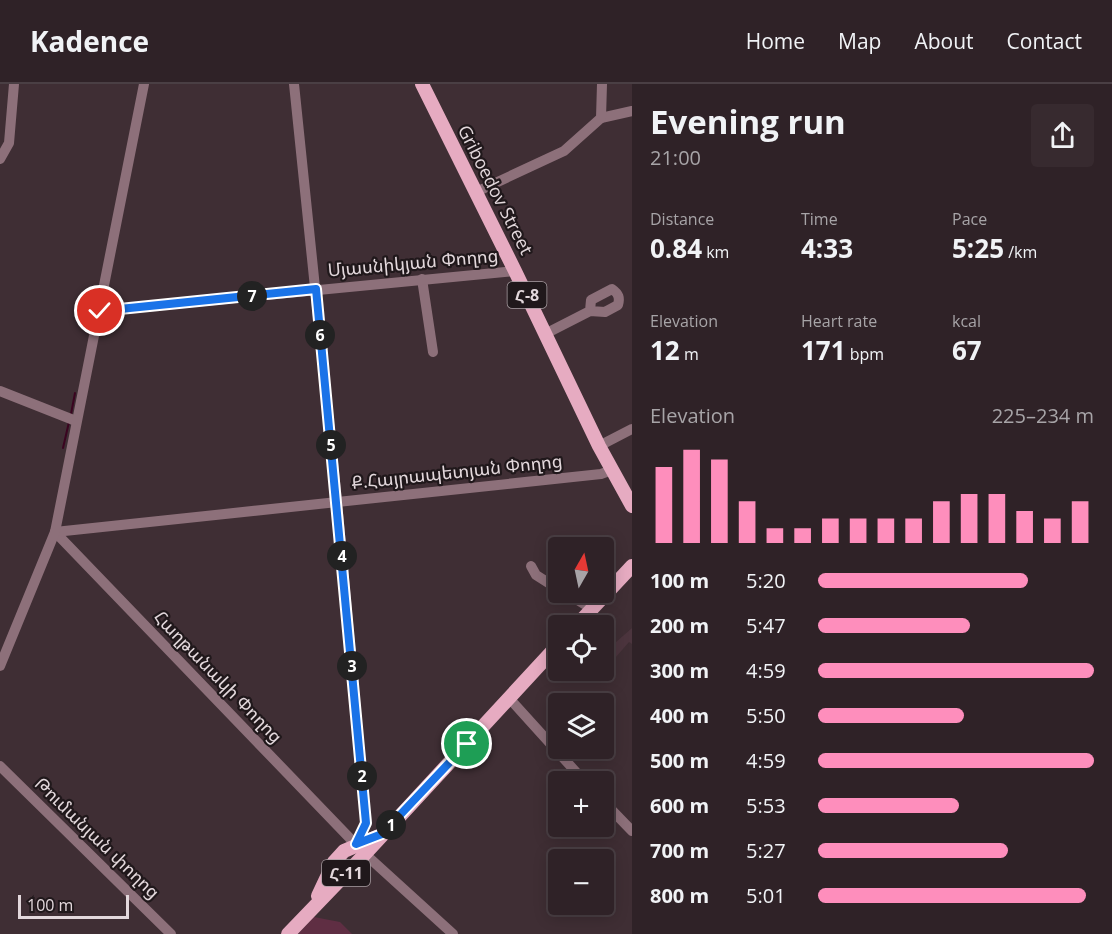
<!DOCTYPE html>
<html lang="en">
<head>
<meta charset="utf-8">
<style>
	:root { --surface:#2f2227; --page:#372a2f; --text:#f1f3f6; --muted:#a7a4a7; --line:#4a3f44; --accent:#fe8ebc }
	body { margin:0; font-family:"Open Sans","Noto Sans Armenian",sans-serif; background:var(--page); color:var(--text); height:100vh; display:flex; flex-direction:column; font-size:22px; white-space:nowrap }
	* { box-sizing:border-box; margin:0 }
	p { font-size:20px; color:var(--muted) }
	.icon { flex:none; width:33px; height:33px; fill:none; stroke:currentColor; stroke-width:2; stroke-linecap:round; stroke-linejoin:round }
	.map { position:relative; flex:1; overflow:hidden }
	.drawer { display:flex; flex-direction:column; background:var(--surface); width:480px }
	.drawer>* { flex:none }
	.needle { width:39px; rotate:9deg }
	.buttons { position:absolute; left:548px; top:453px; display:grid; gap:12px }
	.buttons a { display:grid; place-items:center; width:66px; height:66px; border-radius:6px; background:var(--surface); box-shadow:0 3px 15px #0003,0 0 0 2px var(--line); font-size:30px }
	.scale { position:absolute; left:18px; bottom:15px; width:111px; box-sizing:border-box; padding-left:6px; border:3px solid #e3d8dc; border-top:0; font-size:16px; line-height:21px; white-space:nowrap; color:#e3d8dc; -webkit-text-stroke:4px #20181b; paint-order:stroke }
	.pin { position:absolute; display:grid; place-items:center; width:51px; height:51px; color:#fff; margin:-26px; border:3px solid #fff; border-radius:50%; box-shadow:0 2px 6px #0007 }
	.km { position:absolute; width:30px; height:30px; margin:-15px; border-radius:50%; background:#222; color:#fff; font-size:16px; line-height:30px; text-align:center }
	.round { display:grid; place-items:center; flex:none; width:63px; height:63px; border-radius:6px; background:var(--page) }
	.summary { display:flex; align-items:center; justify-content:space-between; height:102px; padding:0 18px }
	h1 { font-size:33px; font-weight:700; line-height:45px }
	.figures { display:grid; grid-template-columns:repeat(3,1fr); gap:9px; height:102px; padding:6px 18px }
	.figures div { display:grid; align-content:center }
	.figures b { font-size:26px; font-weight:700 }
	.figures small { font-size:16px; font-weight:400 }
	.figures p { font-size:16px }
	.chart { height:168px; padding:12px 18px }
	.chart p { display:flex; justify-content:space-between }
	.chart svg { width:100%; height:108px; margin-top:6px; stroke:var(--accent); stroke-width:6 }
	ul { padding:0 18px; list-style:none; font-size:20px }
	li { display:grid; grid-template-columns:96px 72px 1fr; align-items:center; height:45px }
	li i { height:15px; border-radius:8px; background:var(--accent) }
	header { display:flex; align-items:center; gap:36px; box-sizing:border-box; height:84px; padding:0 30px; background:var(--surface); border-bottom:2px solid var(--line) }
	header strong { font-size:28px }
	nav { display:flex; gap:33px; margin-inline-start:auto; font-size:21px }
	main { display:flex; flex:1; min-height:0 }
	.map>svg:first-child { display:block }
	.built { fill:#4c353e }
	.green { fill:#5f2e43 }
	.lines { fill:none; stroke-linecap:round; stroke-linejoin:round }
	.stream { stroke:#3a0420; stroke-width:2 }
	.minor { stroke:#8d707a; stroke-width:10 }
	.major { stroke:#e6abc1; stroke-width:14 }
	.route-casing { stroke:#fff; stroke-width:12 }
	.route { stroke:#1a73e8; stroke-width:8 }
	.labels { text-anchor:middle; stroke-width:4.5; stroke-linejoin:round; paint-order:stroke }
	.shield { fill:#20181b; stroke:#a89ea2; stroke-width:1.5 }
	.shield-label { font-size:16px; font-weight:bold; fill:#e3d8dc }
	.street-label { font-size:18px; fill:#e3d8dc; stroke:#20181b }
</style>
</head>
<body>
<header>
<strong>Kadence</strong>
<nav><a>Home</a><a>Map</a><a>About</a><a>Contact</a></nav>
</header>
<main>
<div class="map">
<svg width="632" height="850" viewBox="0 0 632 850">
	<rect width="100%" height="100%" fill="#3f2e34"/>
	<polygon class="built" points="632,544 632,560 629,558 616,573 608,565"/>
	<polygon class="green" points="314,833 340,838 352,850 298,850"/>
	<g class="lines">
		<g class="stream">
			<polyline points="71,330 75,309"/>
			<polyline points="63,364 69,338"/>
		</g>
		<g class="minor">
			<polyline points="294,0 337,417 366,739 356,760"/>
			<polyline points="601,34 632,27"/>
			<polyline points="0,75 9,59 14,0"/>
			<polyline points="476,108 564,67 601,34 602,0"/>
			<polyline points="422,195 433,268"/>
			<polyline points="100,227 515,187"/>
			<path d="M 545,250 L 590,227 L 605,228 L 618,221 C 620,214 619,210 612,205 L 591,216 L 590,227"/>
			<polyline points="0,307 76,337"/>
			<polyline points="599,362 632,345"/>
			<polyline points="55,448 365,770 453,850"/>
			<polyline points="55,448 601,390 612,386"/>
			<polyline points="531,482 536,491 558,505"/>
			<polyline points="565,508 592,525"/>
			<polyline points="0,582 55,448 144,0"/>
			<polyline points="509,614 585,698"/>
			<polyline points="0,682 171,850"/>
			<polyline points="603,717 632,747"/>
		</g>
		<g class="major">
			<polyline points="422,0 515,187 599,362 632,422"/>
			<polyline points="576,542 632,482"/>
			<polyline points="318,812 334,778 344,767 379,752"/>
			<polyline points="288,850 365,770 558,561"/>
		</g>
	</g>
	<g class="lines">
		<defs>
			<polyline id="route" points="100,227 316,205 366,739 356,760 382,750 467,660"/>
		</defs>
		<use href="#route" class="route-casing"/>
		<use href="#route" class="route"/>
	</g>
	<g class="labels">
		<g class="shield">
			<rect x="507.5" y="198" width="39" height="26" rx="4.5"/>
			<rect x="322" y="776" width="48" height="26" rx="4.5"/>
		</g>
		<g class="shield-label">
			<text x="527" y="217">Հ-8</text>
			<text x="346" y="795">Հ-11</text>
		</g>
		<g class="street-label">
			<text transform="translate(495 106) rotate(63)" y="6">Griboedov Street</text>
			<text transform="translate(413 179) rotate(-5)" y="6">Մյասնիկյան Փողոց</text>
			<text transform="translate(457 388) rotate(-6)" y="6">Ք.Հայրապետյան Փողոց</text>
			<text transform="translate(218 593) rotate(46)" y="6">Հաղթանակի Փողոց</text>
			<text transform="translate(97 754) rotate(44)" y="6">Թումանյան փողոց</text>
		</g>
	</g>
</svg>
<div class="buttons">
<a><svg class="needle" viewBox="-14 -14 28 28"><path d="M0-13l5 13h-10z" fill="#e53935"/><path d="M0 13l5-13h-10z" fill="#a7a4a7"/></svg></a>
<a><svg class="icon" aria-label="locate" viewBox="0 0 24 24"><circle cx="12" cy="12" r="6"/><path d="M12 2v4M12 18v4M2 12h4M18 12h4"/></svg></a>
<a><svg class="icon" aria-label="layers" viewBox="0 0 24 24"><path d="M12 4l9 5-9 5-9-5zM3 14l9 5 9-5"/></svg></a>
<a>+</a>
<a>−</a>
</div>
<div class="scale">100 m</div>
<div class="pin" style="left:467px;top:660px;background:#1e9e55"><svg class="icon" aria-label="arrive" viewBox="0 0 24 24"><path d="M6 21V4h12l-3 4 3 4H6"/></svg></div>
<div class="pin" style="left:100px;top:227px;background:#d93025"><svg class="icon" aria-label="check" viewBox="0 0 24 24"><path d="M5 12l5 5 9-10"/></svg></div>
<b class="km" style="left:391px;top:741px">1</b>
<b class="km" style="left:362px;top:692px">2</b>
<b class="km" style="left:352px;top:582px">3</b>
<b class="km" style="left:342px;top:472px">4</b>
<b class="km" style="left:331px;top:361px">5</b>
<b class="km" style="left:320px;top:251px">6</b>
<b class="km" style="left:252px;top:212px">7</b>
</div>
<section class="drawer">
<div class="summary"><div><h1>Evening run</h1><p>21:00</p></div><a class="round"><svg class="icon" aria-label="share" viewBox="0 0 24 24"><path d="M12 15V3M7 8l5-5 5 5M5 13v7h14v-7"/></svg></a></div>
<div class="figures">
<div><p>Distance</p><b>0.84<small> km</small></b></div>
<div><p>Time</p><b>4:33</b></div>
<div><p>Pace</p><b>5:25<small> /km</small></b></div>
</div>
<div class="figures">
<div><p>Elevation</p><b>12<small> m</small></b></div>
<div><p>Heart rate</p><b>171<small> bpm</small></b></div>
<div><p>kcal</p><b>67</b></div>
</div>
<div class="chart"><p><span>Elevation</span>225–234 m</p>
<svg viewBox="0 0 160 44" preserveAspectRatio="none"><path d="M5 44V13M15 44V6M25 44V10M35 44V27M45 44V38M55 44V38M65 44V34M75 44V34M85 44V34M95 44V34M105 44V27M115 44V24M125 44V24M135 44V31M145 44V34M155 44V27"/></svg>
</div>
<ul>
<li><b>100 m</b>5:20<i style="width:76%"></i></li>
<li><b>200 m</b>5:47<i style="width:55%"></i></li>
<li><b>300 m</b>4:59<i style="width:100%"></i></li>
<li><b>400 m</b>5:50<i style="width:53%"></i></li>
<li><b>500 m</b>4:59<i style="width:100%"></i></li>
<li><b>600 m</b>5:53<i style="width:51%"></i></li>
<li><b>700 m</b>5:27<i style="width:69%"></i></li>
<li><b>800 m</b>5:01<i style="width:97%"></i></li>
</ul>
</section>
</main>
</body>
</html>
